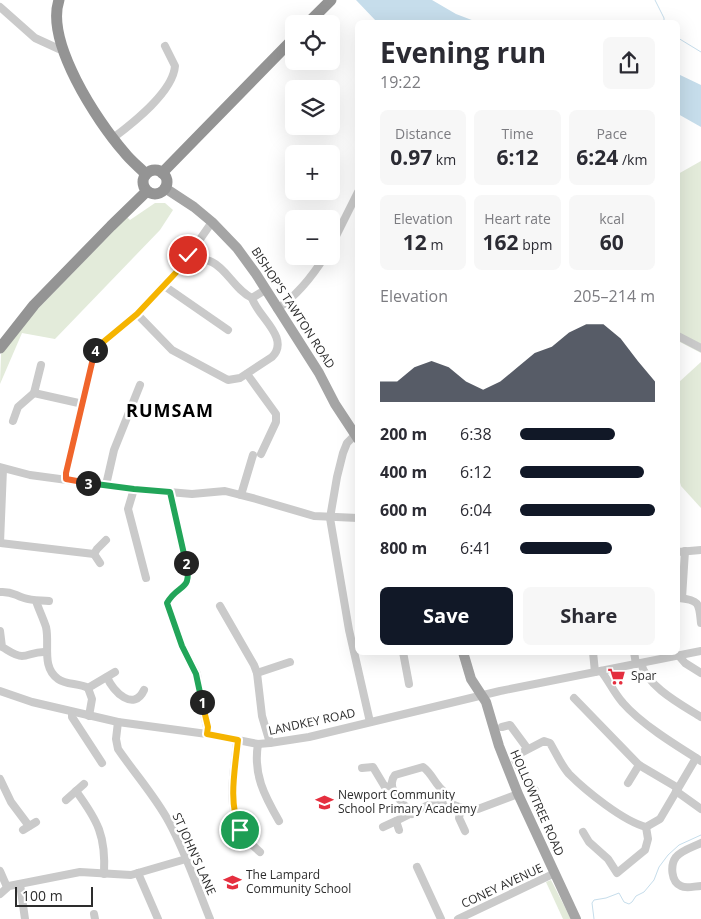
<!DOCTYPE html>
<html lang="en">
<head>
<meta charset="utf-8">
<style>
	:root { --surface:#fff; --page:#f7f7f7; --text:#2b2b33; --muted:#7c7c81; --accent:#111827 }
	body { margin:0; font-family:"Open Sans",sans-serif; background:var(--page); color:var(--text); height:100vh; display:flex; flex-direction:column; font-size:19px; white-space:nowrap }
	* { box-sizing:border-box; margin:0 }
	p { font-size:16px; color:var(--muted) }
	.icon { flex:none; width:28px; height:28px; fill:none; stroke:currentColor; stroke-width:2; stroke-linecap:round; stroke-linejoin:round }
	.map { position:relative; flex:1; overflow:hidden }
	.side { position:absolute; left:355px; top:20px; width:325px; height:635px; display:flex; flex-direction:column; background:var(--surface); border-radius:8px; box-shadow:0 5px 20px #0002 }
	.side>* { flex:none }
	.tools { position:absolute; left:285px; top:15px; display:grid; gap:10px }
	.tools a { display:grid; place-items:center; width:55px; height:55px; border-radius:8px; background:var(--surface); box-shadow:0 5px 20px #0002; font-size:25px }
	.scale { position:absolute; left:15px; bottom:12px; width:78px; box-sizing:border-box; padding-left:5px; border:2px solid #2d2d2d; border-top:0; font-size:14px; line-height:18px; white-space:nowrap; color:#2d2d2d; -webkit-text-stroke:4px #fff; paint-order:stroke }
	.pin { position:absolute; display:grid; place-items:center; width:42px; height:42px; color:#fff; margin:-21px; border:2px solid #fff; border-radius:50%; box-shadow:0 1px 5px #0007 }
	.km { position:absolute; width:25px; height:25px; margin:-12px; border-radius:50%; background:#222; color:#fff; font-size:14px; line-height:25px; text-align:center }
	.round { display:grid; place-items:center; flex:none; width:52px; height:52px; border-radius:8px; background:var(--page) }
	.headline { display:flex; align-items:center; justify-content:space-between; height:85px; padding:0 25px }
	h1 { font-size:28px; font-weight:700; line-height:38px }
	.metrics { display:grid; grid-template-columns:repeat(3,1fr); gap:8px; height:85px; padding:5px 25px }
	.metrics div { display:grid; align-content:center; border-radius:8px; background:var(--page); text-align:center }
	.metrics b { font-size:21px; font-weight:700 }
	.metrics small { font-size:14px; font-weight:400 }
	.metrics p { font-size:14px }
	.chart { height:140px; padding:10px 25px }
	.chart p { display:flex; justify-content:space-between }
	.chart svg { width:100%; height:90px; margin-top:5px; fill:var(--accent); opacity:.7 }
	.action { display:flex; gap:10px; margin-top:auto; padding:10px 25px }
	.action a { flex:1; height:58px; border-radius:8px; background:var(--accent); color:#fff; font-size:20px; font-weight:700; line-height:58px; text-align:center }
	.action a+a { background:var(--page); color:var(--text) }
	ul { padding:0 25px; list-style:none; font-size:16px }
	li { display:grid; grid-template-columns:80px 60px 1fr; align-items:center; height:38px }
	li i { height:12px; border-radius:6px; background:var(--accent) }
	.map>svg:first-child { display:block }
	.green { fill:#e3ebda }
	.water { fill:#c6ddeb }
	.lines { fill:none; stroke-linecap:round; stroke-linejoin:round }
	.stream { stroke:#c6ddeb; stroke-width:1 }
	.minor { stroke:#cacaca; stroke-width:8 }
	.major { stroke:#a5a5a5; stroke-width:10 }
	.highway { stroke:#949494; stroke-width:11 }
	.split-1-casing { stroke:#fff; stroke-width:10 }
	.split-2-casing { stroke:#fff; stroke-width:10 }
	.split-3-casing { stroke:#fff; stroke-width:10 }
	.split-4-casing { stroke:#fff; stroke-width:10 }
	.split-5-casing { stroke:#fff; stroke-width:10 }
	.split-1 { stroke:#f5b400; stroke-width:6 }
	.split-2 { stroke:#22a559; stroke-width:6 }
	.split-3 { stroke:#22a559; stroke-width:6 }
	.split-4 { stroke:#f0652b; stroke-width:6 }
	.split-5 { stroke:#f5b400; stroke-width:6 }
	.labels { text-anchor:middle; stroke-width:5; stroke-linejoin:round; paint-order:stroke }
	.street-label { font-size:12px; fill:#2d2d2d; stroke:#fff }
	.poi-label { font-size:12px; fill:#2d2d2d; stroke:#fff; text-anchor:start }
	.district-label { font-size:18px; font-weight:bold; letter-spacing:1px; fill:#000; stroke:#fff }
</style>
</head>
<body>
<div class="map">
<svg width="701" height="919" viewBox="0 0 701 919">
	<rect width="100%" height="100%" fill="#fff"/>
	<g class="green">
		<polygon points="701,161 701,353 678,341 678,174"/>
		<polygon points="155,203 165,203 173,210 160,230 55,339 22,333 0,384 1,354 27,320 127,217 130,220"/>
		<polygon points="701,362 701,508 681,486 678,475 678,383"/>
		<polygon points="551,880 571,919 563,919 546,882"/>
	</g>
	<g class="water">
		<polygon points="356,0 432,0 456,14 477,22 377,22"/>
		<polygon points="678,74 701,85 701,127 678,114"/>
	</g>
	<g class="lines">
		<g class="stream">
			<polyline points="655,0 664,18 664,22"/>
			<polyline points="678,38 701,52"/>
			<polyline points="594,919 592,903 594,900 606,898 619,893 624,902 629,904 632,902 636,896 644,892 654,880 659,867 668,855 679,845 701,835"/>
		</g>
		<g class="minor">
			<polyline points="0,7 35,38 59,49 62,48"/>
			<path d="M 113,138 C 133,123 173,92 175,66 L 165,46"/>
			<polyline points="331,246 358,192"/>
			<path d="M 185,263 C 222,248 227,286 252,298 L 265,290"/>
			<polyline points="163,285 228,330"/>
			<path d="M 277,309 C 298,295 312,277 325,256"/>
			<path d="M 137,314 L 172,350 L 228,380 L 240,378 L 272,357 C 291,338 257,316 252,298"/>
			<polyline points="678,336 701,348"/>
			<polyline points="41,365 34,393 83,404"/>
			<polyline points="247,374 276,414 276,422 261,454"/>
			<polyline points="13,421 18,407 34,393"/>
			<polyline points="355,435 347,443 343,453 337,477 330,518 349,630 370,722"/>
			<polyline points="0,467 30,475 134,489 192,494 225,491 256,499 314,516 358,518"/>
			<polyline points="66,479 66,473 94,353 102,343 137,314 185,263 189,255 212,222"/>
			<polyline points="106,485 114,450 140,385"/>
			<polyline points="134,489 128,509 146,578"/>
			<path d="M 170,492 L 188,575 C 187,588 173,592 167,603 L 182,646 L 197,674 L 200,697 L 207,727 L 207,734"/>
			<polyline points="241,495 253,455"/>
			<polyline points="0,543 94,554 97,549 106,540"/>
			<polyline points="0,543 3,469"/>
			<polyline points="678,552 701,550"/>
			<polyline points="94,554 100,563"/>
			<path d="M 0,592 C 12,591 14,595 24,598 C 33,601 41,600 49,601"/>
			<path d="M 679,598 C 700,600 699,604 701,623"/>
			<polyline points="682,598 685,551"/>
			<path d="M 36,601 C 39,610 43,618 46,627 C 50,644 41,667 58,679 C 66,685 79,683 88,688 L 92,699 L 89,716"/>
			<polyline points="220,606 254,665 257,673 262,716 270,743"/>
			<path d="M 0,631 L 2,647 C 8,650 15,656 22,656 C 29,656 35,651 46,652"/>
			<polyline points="403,652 409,684"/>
			<polyline points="593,652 595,672"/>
			<polyline points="634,652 636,664"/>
			<polyline points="679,656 685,663 701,673"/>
			<path d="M 641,663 C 646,686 682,705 701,717"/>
			<path d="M 601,671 C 609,681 614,693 623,703 C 641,724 677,746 701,761"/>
			<polyline points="257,673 290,662"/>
			<path d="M 107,677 C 113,692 134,712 144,690"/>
			<polyline points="88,688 115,672"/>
			<polyline points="0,691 32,702 118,722 207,734 258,744 270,743 309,737 500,691 701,651"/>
			<polyline points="574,698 639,765 678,788"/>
			<polyline points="72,712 72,717 102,763"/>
			<path d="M 118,722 L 116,739 L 118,749 C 135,774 155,796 169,822 C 186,853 197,887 210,919"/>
			<polyline points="502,727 510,725 527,748"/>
			<path d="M 237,740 C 235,768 226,803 240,828 C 244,838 252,845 260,852"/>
			<path d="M 258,744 C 253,774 264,795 279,821"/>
			<polyline points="362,768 373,767 385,787 391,786"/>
			<polyline points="0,779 11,802 29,826"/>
			<polyline points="628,783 639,765"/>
			<path d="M 535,790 L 528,783 L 515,760 L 519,754 L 544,741 L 550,743 C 556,753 561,765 569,774 C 586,791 623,821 646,827 L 660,819 L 696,758"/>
			<path d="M 76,791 C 98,821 106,836 104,874"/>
			<polyline points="676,791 701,809"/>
			<polyline points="66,800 84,784"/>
			<polyline points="461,808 459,818 465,831"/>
			<path d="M 412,814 C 404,803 384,789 395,775 L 423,767 C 433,774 435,786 446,793 L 446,802"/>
			<polyline points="383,827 396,821"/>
			<polyline points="23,830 36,822"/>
			<polyline points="399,830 396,821 432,803 446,802 462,808 478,809 518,794"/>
			<polyline points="583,832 589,842 608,859 617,873 645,850 648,839 646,827"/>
			<path d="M 701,843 C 693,847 682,850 676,857 C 670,865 671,882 681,886 C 686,889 695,886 701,886"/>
			<polyline points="417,867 441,919"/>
			<polyline points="0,871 7,887"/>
			<polyline points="138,873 158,919"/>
			<polyline points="20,884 25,919"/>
			<polyline points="0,894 9,886 80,872 131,875 186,859"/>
			<polyline points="94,914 95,919"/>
			<polyline points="458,919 555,873"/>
		</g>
		<g class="major">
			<polyline points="165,188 194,207 212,222 237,248 256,274 319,373 335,404 358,439"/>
			<polyline points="463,652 471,679 486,702 499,746 518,794 576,919"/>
		</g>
		<g class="highway">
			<path d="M 59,0 C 45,42 97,121 124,152 C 130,160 139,167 146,174"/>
			<polyline points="307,24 331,0"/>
			<circle cx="155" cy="182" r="12"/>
			<polyline points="162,173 294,38"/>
			<polyline points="0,348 34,305 111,226 147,191"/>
		</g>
	</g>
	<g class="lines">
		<defs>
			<path id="split-1" d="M 202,702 L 208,727 L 207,734 L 238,740 C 235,770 228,802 240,830"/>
			<path id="split-2" d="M 186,563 C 193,592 178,583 167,603 L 182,646 L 196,674 L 202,702"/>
			<polyline id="split-3" points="88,483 134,489 170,492 186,563"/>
			<polyline id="split-4" points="88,483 66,479 66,473 95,350"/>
			<polyline id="split-5" points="95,350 102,343 137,314 185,263 188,255"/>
		</defs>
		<use href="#split-1" class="split-1-casing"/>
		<use href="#split-2" class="split-2-casing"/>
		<use href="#split-3" class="split-3-casing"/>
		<use href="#split-4" class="split-4-casing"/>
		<use href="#split-5" class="split-5-casing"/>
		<use href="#split-1" class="split-1"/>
		<use href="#split-2" class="split-2"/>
		<use href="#split-3" class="split-3"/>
		<use href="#split-4" class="split-4"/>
		<use href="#split-5" class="split-5"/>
	</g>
	<defs>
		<symbol id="supermarket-bare" viewBox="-9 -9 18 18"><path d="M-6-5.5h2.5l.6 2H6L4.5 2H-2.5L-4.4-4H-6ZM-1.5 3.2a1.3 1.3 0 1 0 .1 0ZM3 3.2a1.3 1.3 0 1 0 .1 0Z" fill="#e52f3f" stroke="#fff" stroke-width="2.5" paint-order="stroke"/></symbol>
		<symbol id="school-bare" viewBox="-9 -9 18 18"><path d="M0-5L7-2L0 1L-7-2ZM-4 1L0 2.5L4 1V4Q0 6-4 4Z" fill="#e52f3f" stroke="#fff" stroke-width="2.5" paint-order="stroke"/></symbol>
	</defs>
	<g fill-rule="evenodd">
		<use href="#supermarket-bare" x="604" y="664" width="25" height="25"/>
		<use href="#school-bare" x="312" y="790" width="25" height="25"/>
		<use href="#school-bare" x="220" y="870" width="25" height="25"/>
	</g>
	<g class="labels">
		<g class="street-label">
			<text transform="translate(293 308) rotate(57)" y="4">BISHOP'S TAWTON ROAD</text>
			<text transform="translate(312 722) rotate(-12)" y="4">LANDKEY ROAD</text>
			<text transform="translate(537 803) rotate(66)" y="4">HOLLOWTREE ROAD</text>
			<text transform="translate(194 854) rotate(66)" y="4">ST JOHN'S LANE</text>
			<text transform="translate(502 886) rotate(-25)" y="4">CONEY AVENUE</text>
		</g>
		<g class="poi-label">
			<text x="631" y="680">Spar</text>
			<text x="338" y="799">Newport Community<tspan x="338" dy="14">School Primary Academy</tspan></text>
			<text x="246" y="879">The Lampard<tspan x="246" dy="14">Community School</tspan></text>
		</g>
		<g class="district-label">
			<text x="170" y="417">RUMSAM</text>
		</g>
	</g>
</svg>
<div class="tools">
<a><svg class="icon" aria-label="locate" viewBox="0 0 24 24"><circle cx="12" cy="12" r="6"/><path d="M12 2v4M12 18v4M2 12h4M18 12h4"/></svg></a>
<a><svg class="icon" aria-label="layers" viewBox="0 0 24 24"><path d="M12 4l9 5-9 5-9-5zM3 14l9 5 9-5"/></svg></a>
<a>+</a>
<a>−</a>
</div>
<div class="scale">100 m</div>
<div class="pin" style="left:240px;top:830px;background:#1e9e55"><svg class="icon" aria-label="arrive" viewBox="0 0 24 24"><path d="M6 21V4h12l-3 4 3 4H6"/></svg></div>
<div class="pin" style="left:188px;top:255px;background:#d93025"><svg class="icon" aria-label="check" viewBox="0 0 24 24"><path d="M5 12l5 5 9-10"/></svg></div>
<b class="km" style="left:202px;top:702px">1</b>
<b class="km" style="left:186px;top:563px">2</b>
<b class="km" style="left:88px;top:483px">3</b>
<b class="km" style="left:95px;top:350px">4</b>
<section class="side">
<div class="headline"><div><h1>Evening run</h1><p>19:22</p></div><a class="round"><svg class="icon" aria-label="share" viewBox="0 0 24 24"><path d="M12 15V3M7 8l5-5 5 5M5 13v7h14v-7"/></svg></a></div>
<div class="metrics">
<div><p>Distance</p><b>0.97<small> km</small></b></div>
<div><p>Time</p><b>6:12</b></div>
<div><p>Pace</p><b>6:24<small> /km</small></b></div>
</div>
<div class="metrics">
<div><p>Elevation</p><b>12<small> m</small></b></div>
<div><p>Heart rate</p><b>162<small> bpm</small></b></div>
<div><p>kcal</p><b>60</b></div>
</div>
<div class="chart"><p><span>Elevation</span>205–214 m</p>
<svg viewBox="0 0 160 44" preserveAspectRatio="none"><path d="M0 44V34L10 34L20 27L30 24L40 27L50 34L60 38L70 34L80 27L90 20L100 17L110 10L120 6L130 6L140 13L150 24L160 34V44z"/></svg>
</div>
<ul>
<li><b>200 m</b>6:38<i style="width:70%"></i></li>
<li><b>400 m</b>6:12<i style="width:92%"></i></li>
<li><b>600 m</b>6:04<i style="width:100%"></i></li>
<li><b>800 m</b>6:41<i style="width:68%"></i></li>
</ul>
<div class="action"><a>Save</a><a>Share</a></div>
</section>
</div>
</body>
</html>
